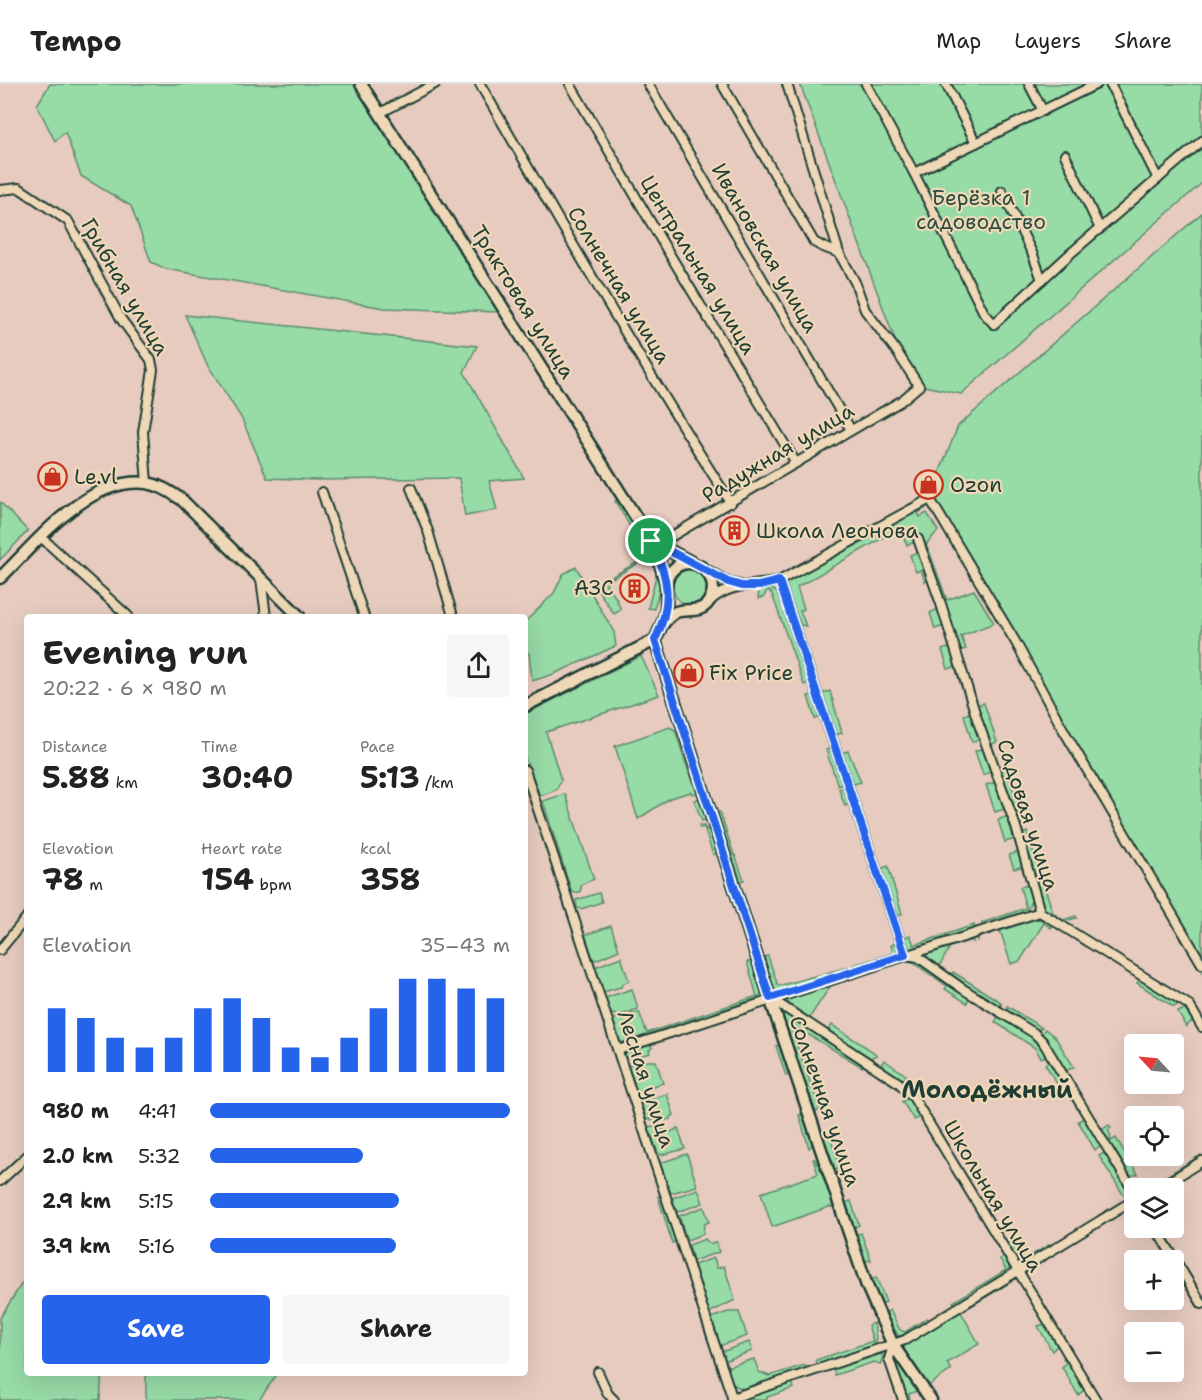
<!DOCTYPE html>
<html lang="en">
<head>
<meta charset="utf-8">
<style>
	:root { --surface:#fff; --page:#f6f6f6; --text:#222; --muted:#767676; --line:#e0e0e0; --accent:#2563eb }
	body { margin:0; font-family:"Shantell Sans",sans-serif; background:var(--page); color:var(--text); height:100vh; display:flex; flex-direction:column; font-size:22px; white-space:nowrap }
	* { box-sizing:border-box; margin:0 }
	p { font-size:20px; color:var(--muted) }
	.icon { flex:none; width:33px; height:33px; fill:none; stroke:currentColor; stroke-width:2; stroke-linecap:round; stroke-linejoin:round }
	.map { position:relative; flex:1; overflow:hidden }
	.panel { position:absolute; left:24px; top:530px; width:504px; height:762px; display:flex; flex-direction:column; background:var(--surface); border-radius:6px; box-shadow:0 6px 24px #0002 }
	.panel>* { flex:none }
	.needle { width:39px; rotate:296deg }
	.buttons { position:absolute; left:1124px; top:950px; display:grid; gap:12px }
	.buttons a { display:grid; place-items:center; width:60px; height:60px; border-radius:6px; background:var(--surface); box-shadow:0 6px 24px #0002; font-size:30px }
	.pin { position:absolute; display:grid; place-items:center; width:51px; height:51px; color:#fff; margin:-26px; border:3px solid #fff; border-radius:50%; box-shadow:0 2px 6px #0007 }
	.round { display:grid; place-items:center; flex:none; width:63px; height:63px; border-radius:6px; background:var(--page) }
	.summary { display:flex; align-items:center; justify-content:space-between; height:102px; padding:0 18px }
	h1 { font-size:33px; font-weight:700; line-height:45px }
	.metrics { display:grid; grid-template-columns:repeat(3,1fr); gap:9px; height:102px; padding:6px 18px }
	.metrics div { display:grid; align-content:center }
	.metrics b { font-size:30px; font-weight:700 }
	.metrics small { font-size:16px; font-weight:400 }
	.metrics p { font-size:16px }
	.chart { height:168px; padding:12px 18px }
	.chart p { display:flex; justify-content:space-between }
	.chart svg { width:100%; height:108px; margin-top:6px; stroke:var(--accent); stroke-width:6 }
	.button { display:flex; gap:12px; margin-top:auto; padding:12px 18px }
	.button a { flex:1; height:69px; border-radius:6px; background:var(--accent); color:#fff; font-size:24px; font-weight:700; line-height:69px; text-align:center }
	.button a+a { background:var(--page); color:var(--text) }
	ul { padding:0 18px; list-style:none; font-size:20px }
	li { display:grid; grid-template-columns:96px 72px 1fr; align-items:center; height:45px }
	li i { height:15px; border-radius:8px; background:var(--accent) }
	header { display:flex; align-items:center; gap:36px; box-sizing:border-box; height:84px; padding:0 30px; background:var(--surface); border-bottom:2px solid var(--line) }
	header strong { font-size:28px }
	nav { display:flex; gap:33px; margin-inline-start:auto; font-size:21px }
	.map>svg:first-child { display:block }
	.green { fill:#97dba7; stroke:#5b8c6e; stroke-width:1.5 }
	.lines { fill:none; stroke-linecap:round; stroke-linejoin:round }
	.street-casing { stroke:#1f3d34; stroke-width:12 }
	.secondary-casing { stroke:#1f3d34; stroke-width:15 }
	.street { stroke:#efd8b7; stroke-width:8 }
	.secondary { stroke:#efd8b7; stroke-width:10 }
	.route-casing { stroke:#fff; stroke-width:12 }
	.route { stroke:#2563eb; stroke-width:8 }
	.labels { text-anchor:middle; stroke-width:4.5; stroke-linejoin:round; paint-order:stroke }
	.park-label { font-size:21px; fill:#2b4d40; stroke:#efd8b7 }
	.street-label { font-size:21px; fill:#1f3d34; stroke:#efd8b7 }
	.poi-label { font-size:21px; fill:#1f3d34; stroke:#efd8b7; text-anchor:start }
	.quarter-label { font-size:24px; font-weight:bold; fill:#1f3d34; stroke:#efd8b7 }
</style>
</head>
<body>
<header>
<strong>Tempo</strong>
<nav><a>Map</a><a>Layers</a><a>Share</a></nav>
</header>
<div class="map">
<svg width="1202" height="1316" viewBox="0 0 1202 1316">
	<rect width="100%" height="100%" fill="#e7cbbf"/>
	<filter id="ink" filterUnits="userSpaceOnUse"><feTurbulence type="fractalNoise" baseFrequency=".0167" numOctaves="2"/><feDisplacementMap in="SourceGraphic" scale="12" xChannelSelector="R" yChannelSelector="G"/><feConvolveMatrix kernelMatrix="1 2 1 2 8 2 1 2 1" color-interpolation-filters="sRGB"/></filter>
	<g filter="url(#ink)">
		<g class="green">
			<polygon points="50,0 359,0 504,226 498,228 384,224 166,185 151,178 131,122 81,92 65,48 55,57 37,21"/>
			<polygon points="800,0 1202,0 1202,99 961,310 911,299"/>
			<polygon points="1202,129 1202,887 928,417 958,342"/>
			<polygon points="185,231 477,262 464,288 524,394 489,397 497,426 465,432 459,394 317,396 267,394 242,335 207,280"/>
			<polygon points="622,413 642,448 638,456 615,417"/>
			<polygon points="0,418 28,447 0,476"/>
			<polygon points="921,424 925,425 918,429 920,433 927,429 938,447 927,459 927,461 924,462 920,451 915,454 916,458 907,461 900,444 797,503 804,525 800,527 806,542 801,541 784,503 788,495 841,467 860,460 890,441"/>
			<polygon points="643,460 647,461 653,471 609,496 606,500 616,514 621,526 614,530 595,502 643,475 645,467 639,461"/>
			<polygon points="929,466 947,516 974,506 994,539 961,552 966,565 959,567 926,467"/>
			<polygon points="918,468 920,469 930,494 925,498 921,486 916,488 910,471"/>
			<polygon points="576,483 614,548 616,562 554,590 532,597 529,569 525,568 525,538 554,509 563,490"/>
			<circle cx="691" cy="503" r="18"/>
			<polygon points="660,487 660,504 654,525 648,524 657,488"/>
			<polygon points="770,504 778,509 810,598 804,601 772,510 769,507 766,508 764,513 758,515 759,507"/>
			<polygon points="936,526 940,528 944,542 935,545 930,529"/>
			<polygon points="948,564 952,565 958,582 948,585 942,566"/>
			<polygon points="641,572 659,611 546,648 561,696 556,706 540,712 525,674 525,630"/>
			<polygon points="830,607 842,649 835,651 821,610"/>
			<polygon points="815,611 822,632 815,635 808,612"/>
			<polygon points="984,619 997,658 990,661 977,621"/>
			<polygon points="972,628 981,655 972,658 964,631"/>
			<polygon points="670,643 675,646 692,698 699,709 692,710 691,708 670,714 638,735 615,662"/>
			<polygon points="832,664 851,720 845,722 839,705 843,704 841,700 838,702 826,666"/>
			<polygon points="984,664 992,687 983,691 975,667"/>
			<polygon points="848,667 861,698 853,700 842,669"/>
			<polygon points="1005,681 1020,726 1014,728 998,683"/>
			<polygon points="996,698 1004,725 995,728 986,701"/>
			<polygon points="565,710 594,795 582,800 580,808 572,809 543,717"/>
			<polygon points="701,714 707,732 705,736 702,737 694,716"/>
			<polygon points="720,728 734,771 735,771 744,796 741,797 717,729"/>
			<polygon points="1005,733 1008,734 1015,755 1005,758 998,736"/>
			<polygon points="699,741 703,741 707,746 711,746 718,766 717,769 713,771 704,743 700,744"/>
			<polygon points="1027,748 1053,829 1063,836 1076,832 1077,834 1062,838 1045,828 1042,824 1022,750"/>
			<polygon points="1018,768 1023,782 1014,785 1009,771"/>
			<polygon points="888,782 902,830 895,832 880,785"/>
			<polygon points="1029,801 1032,815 1026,828 984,843 982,839 1026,824 1020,803"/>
			<polygon points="599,809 602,818 581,825 577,824 576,816"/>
			<polygon points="1039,835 1052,840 1051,844 1044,839 1020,877 1011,880 1000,846 979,853 978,856 977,851 1023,836"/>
			<polygon points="974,841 975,846 915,865 909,864 903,854 910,851 914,861"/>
			<polygon points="611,842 619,866 596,876 593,875 585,851"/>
			<polygon points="971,854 973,858 970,856 950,863 939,883 924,871 923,869"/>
			<polygon points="898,859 900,867 897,871 856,884 853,881 893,869 891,861"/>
			<polygon points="768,872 778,902 848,883 848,886 779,908 775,906 764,873"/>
			<polygon points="621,873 629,897 624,899 621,903 603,908 595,883"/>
			<polygon points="902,875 915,875 969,911 967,919 945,905 947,902 912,878 896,878 831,901 808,936 792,925 785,913"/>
			<polygon points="752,877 763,907 758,914 624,959 619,957 613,938 616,934 639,928 647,949 757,912 747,878"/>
			<polygon points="953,888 1002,919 999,922 951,891"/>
			<polygon points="1140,894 1177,917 1177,921 1174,923 1137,899"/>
			<polygon points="632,905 638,925 620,931 611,930 606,915 608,913"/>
			<polygon points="1007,922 1042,944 1037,946 1006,927"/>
			<polygon points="1182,926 1186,927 1193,936 1186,943 1178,928"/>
			<polygon points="785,929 862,978 862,983 789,939 820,1026 815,1028 782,932"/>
			<path d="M 1000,930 C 1018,942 1037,952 1048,971 L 1041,974 L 1035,964 L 995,938 Z"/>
			<polygon points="832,941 872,967 877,971 870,974 828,947"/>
			<polygon points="1045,945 1055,953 1074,983 1066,987 1041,951"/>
			<polygon points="650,960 652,964 649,966 650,969 630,975 625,972 627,967"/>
			<polygon points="781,960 790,990 786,992 776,962"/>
			<polygon points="884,976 907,992 901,996 880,983"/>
			<polygon points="641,977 656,977 663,999 637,1007 628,982"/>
			<polygon points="1052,977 1068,1008 1064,1011 1045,980"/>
			<polygon points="667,1010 674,1031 670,1033 671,1035 659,1037 646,1035 641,1018"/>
			<polygon points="909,1014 921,1032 914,1036 902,1017"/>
			<polygon points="803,1030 813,1060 809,1064 799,1031"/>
			<polygon points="1084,1034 1102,1062 1095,1066 1078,1037"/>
			<polygon points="1109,1041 1111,1044 1108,1046 1111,1052 1110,1054 1111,1057 1116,1054 1138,1090 1131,1092 1101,1046"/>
			<polygon points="652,1042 671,1048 678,1044 685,1065 661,1071 658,1069 648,1043"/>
			<polygon points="829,1049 840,1083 835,1087 823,1052"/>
			<polygon points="1107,1067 1131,1111 1130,1114 1101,1134 1099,1131 1126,1115 1099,1072"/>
			<polygon points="687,1070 697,1102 671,1109 660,1079"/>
			<polygon points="1201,1071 1201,1073 1198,1077 1154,1104 1146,1104"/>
			<polygon points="813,1075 815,1075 817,1080 821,1079 835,1123 829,1123 772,1143 761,1109 818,1090"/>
			<polygon points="698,1105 703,1119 677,1128 672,1114"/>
			<polygon points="663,1111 678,1157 672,1159 658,1112"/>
			<polygon points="851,1117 859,1141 853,1144 844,1119"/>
			<polygon points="704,1123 709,1138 704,1140 703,1150 687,1156 679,1132"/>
			<polygon points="861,1149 871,1176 864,1177 855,1151"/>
			<polygon points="705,1155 710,1160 716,1158 719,1168 693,1177 689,1161"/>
			<polygon points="1012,1158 1024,1176 1050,1160 1050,1164 1019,1181 1006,1162"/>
			<polygon points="1005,1172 1009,1181 1008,1188 955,1222 953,1218 1006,1186 1000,1175"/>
			<polygon points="714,1174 717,1184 724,1182 735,1216 709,1229 694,1181"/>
			<polygon points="27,1191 27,1288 102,1289 100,1316 0,1316 0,1234"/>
			<polygon points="876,1193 886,1218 880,1221 871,1198"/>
			<polygon points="1010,1196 1011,1198 961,1228 979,1260 947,1279 951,1286 928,1302 904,1265 904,1262"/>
			<polygon points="890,1226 900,1246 905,1248 927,1234 929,1237 899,1253 885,1229"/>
			<polygon points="728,1228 739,1228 747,1252 719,1262 711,1234"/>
			<polygon points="874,1239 876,1256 870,1265 817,1283 816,1276 873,1257 868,1241"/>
			<polygon points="1045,1240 1057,1262 1052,1267 1038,1242"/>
			<polygon points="749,1258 752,1267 724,1277 721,1268"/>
			<polygon points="881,1270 883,1272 880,1281 874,1278 835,1291 833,1285"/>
			<polygon points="897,1273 923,1310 919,1312 917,1307 909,1310 910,1316 906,1316 894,1276"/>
			<polygon points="1065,1273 1084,1306 1078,1311 1062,1283 1066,1279 1063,1274"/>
			<path d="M 754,1275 L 759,1288 L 769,1292 L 805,1281 L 807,1286 L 749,1305 C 733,1306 730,1296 726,1283 Z"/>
			<polygon points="146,1289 146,1288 278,1289 259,1316 146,1316"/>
			<polygon points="792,1298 794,1304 767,1313 767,1316 746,1316 751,1311"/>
		</g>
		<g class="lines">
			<defs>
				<g id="street">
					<path d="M 480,0 C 561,141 643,282 731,419"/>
					<polyline points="570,0 664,161 796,379"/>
					<polyline points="648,0 851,346"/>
					<polyline points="722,0 814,158 823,163 839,169"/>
					<polyline points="866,0 914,89 984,229 994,240 1071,169 1202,57"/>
					<polyline points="946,0 976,59"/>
					<polyline points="1029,0 1043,27"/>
					<polyline points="1110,0 1158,95"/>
					<polyline points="380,29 435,0"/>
					<polyline points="1065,71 1100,145"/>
					<polyline points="914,89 1097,0"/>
					<polyline points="0,106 19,104 68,137 121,235 151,276 153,286 143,348 147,399"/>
					<polyline points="1002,107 1033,171 1042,196"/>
					<polyline points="411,404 428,447 453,532"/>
					<polyline points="322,408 364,532"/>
					<polyline points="42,454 128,532"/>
					<polyline points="918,455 941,520 978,638 1016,743 1040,828 1189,921 1202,943"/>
					<polyline points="651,457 667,455 901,317 919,302 895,265 865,226 855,198 839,169 787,0"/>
					<polyline points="706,485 728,498 741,501"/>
					<polyline points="261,495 266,532"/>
					<polyline points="779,497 905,871 918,873 963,905 1034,949 1043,958 1134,1108"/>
					<path d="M 710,517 C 731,498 753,503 779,497 L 930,415 L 1015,557 L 1064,647 L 1202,880"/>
					<polyline points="525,686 733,1316"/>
					<polyline points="0,866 27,833"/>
					<polyline points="770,914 899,999 913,1013 1096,1316"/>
					<polyline points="618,966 1040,828"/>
					<polyline points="0,1097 27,1072"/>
					<polyline points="1159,1104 1202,1077"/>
					<polyline points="1155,1143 1202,1220"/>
					<polyline points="893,1261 889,1275 903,1316"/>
					<polyline points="598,1288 608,1310 614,1316"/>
					<polyline points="732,1314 905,1256 1134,1116"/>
				</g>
				<g id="secondary">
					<polyline points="361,0 651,457 657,469 666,500"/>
					<polyline points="651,457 693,479"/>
					<path d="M 0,494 C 38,457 88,392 147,399 C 160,401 170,408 181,415 L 299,532"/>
					<polyline points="655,556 770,914 867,1202 893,1261 931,1316"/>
					<path d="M 655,556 C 659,548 663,540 665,530 C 669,517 662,501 670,489 C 688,464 725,491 709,517 C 702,530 687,524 676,528 C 670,531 666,536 662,541"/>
					<polyline points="525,622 655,556"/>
				</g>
			</defs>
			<use href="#street" class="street-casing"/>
			<use href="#secondary" class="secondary-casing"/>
			<use href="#street" class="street"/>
			<use href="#secondary" class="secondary"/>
		</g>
	</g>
	<g class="lines" filter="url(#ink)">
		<defs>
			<path id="route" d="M 651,457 L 728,498 L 742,502 L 759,502 L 779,497 L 905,871 L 770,914 L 655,556 C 673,519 669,493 651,457 Z"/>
		</defs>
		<use href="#route" class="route-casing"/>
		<use href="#route" class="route"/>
	</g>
	<defs>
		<symbol id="shop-ring" viewBox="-11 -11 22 22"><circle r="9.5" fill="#efd8b7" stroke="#c8321e" stroke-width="1.5"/><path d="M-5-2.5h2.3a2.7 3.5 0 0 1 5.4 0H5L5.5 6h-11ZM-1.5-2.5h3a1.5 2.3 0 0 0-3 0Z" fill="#c8321e"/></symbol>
		<symbol id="building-ring" viewBox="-11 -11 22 22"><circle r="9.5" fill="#efd8b7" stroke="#c8321e" stroke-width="1.5"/><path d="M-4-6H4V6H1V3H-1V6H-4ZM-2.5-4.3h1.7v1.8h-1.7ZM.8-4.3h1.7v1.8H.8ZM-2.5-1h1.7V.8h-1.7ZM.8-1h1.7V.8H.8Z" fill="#c8321e"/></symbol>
	</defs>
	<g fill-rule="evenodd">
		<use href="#shop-ring" x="36" y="376" width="33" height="33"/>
		<use href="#shop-ring" x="912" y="384" width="33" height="33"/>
		<use href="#building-ring" x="718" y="430" width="33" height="33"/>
		<use href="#building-ring" x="618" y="488" width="33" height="33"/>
		<use href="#shop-ring" x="672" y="572" width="33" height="33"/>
	</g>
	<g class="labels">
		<g class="park-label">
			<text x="981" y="121">Берёзка 1<tspan x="981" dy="24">садоводство</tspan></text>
		</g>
		<g class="street-label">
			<text transform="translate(765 164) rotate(60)" y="7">Ивановская улица</text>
			<text transform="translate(698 181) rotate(59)" y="7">Центральная улица</text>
			<text transform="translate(619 201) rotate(59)" y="7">Солнечная улица</text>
			<text transform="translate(125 203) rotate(60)" y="7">Грибная улица</text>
			<text transform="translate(523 218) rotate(58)" y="7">Трактовая улица</text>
			<text transform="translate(778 369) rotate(-31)" y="7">Радужная улица</text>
			<text transform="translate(1028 731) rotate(72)" y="7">Садовая улица</text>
			<text transform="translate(646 995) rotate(72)" y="7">Лесная улица</text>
			<text transform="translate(825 1017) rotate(71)" y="7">Солнечная улица</text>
			<text transform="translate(993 1112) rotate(59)" y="7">Школьная улица</text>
		</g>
		<g class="poi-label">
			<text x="74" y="400">Le.vl</text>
			<text x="950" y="408">Ozon</text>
			<text x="756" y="454">Школа Леонова</text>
			<text x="614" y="511" text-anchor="end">АЗС</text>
			<text x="709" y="596">Fix Price</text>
		</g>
		<g class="quarter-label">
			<text x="987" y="1014">Молодёжный</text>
		</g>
	</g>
</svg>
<div class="buttons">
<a><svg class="needle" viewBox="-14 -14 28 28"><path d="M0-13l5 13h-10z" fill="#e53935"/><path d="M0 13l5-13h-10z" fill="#767676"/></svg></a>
<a><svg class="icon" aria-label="locate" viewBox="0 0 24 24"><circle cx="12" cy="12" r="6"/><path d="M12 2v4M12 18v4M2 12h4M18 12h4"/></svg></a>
<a><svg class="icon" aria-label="layers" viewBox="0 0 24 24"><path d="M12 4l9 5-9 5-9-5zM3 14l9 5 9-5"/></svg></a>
<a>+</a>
<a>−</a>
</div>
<div class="pin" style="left:651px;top:457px;background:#1e9e55"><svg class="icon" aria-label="arrive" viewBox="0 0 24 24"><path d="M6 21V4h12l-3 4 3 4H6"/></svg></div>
<section class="panel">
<div class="summary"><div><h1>Evening run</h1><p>20:22 · 6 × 980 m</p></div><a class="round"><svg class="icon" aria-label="share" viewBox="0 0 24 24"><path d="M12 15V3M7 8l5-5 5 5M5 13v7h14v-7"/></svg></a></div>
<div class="metrics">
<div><p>Distance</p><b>5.88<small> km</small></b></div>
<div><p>Time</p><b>30:40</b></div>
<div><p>Pace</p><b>5:13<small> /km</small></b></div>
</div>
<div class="metrics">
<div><p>Elevation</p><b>78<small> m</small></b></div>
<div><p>Heart rate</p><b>154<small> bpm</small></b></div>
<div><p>kcal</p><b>358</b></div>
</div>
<div class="chart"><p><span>Elevation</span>35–43 m</p>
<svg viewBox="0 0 160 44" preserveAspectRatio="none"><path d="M5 44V18M15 44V22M25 44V30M35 44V34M45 44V30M55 44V18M65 44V14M75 44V22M85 44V34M95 44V38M105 44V30M115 44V18M125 44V6M135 44V6M145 44V10M155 44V14"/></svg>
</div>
<ul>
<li><b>980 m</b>4:41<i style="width:100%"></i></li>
<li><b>2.0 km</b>5:32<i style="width:51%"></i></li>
<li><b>2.9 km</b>5:15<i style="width:63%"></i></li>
<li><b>3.9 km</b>5:16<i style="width:62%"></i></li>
</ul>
<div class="button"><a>Save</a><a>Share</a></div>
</section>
</div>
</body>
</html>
